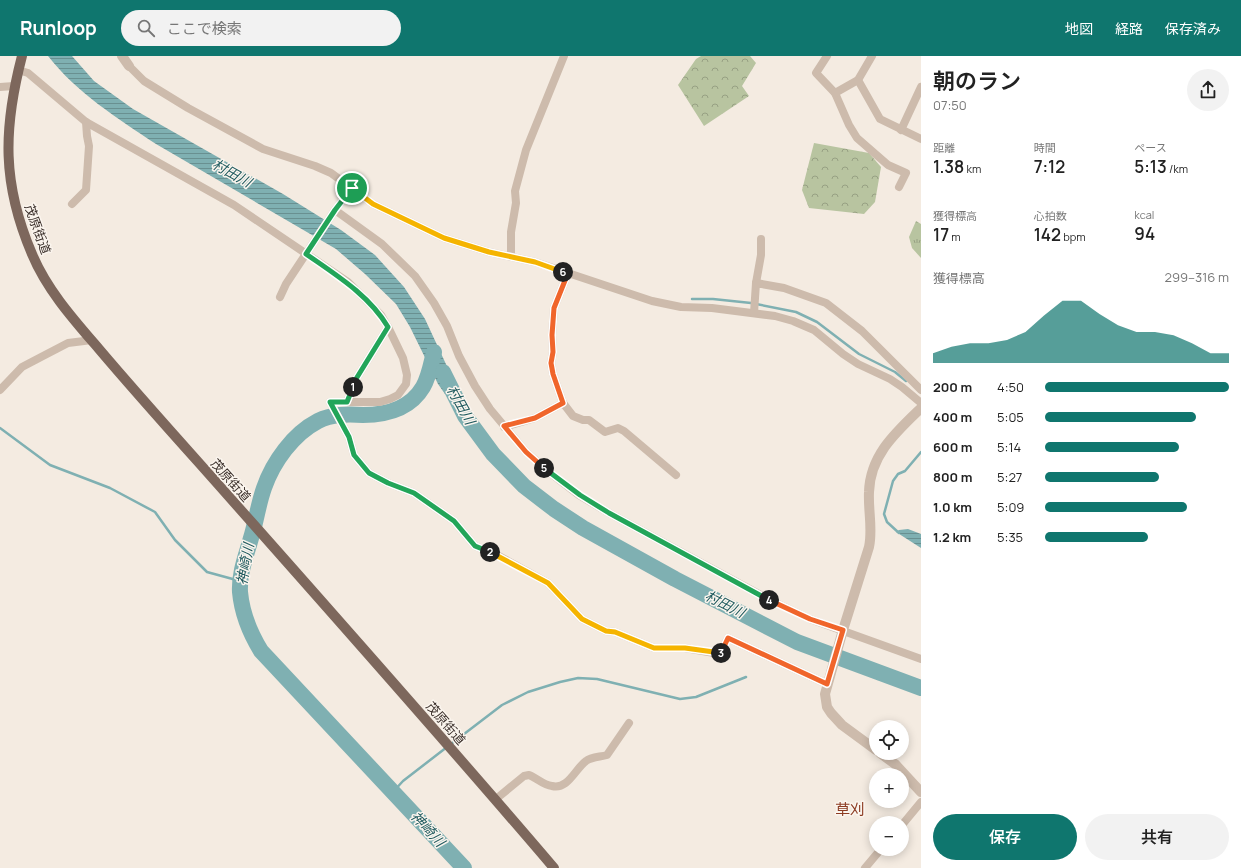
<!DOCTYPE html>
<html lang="ja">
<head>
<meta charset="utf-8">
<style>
	:root { --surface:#fff; --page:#f2f2f2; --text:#222; --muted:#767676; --accent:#0f766e }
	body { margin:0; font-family:Manrope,"Noto Sans JP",sans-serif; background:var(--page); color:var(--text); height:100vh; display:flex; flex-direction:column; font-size:15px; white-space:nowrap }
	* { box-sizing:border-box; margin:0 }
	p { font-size:13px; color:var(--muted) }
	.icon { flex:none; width:22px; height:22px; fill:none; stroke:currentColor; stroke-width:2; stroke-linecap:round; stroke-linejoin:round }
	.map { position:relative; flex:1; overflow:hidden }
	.side { display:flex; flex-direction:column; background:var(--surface); width:320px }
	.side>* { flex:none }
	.controls { position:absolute; left:869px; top:664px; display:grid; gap:8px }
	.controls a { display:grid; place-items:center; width:40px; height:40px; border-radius:50%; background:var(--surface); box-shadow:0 2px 10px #0003; font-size:20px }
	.pin { position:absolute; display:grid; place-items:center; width:34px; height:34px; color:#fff; margin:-17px; border:2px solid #fff; border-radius:50%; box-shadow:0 1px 4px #0007 }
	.km { position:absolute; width:20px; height:20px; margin:-10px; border-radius:50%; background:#222; color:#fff; font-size:11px; line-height:20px; text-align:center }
	.round { display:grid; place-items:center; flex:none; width:42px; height:42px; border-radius:21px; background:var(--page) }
	.headline { display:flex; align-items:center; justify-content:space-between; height:68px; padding:0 12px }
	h1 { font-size:22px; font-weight:600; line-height:30px }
	.figures { display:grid; grid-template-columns:repeat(3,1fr); gap:6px; height:68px; padding:4px 12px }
	.figures div { display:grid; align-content:center }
	.figures b { font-size:17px; font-weight:600 }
	.figures small { font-size:11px; font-weight:400 }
	.figures p { font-size:11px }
	.chart { height:112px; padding:8px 12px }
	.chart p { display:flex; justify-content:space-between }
	.chart svg { width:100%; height:72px; margin-top:4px; fill:var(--accent); opacity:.7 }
	.primary-button { display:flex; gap:8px; margin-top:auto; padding:8px 12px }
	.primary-button a { flex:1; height:46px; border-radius:24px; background:var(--accent); color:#fff; font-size:16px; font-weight:600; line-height:46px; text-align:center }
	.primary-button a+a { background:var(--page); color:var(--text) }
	ul { padding:0 12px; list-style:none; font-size:13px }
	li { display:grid; grid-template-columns:64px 48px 1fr; align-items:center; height:30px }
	li i { height:10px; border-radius:5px; background:var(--accent) }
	header { display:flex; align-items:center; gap:24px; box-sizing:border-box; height:56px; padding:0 20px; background:var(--accent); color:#fff }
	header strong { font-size:19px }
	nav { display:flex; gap:22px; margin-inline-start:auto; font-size:14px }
	.search { width:280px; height:36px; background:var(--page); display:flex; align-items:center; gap:10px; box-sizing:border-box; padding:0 14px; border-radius:22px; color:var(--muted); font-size:15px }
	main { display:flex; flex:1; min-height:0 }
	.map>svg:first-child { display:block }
	.forest { fill:url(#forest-crowns) }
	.park { fill:url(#park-tufts) }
	.water { fill:url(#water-rules) }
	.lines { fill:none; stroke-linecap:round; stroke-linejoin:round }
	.stream { stroke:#7fb0b2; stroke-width:2.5 }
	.river { stroke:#7fb0b2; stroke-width:16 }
	.minor { stroke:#cdbbac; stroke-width:8 }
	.tertiary { stroke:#cdbbac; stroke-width:10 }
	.primary { stroke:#7d675c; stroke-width:10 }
	.split-1-casing { stroke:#fff; stroke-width:8 }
	.split-2-casing { stroke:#fff; stroke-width:8 }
	.split-3-casing { stroke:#fff; stroke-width:8 }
	.split-4-casing { stroke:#fff; stroke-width:8 }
	.split-5-casing { stroke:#fff; stroke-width:8 }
	.split-6-casing { stroke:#fff; stroke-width:8 }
	.split-7-casing { stroke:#fff; stroke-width:8 }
	.split-1 { stroke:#22a559; stroke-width:5 }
	.split-2 { stroke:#22a559; stroke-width:5 }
	.split-3 { stroke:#f5b400; stroke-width:5 }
	.split-4 { stroke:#f0652b; stroke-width:5 }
	.split-5 { stroke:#22a559; stroke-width:5 }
	.split-6 { stroke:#f0652b; stroke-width:5 }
	.split-7 { stroke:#f5b400; stroke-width:5 }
	.labels { text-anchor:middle; stroke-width:3; stroke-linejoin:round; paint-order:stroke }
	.street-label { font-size:13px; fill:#3b302b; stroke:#fbf5ee }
	.water-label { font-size:14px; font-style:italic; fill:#1f5a5e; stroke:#fbf5ee }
	.quarter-label { font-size:15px; fill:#8c3b22; stroke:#fbf5ee }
</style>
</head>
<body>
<header>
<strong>Runloop</strong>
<div class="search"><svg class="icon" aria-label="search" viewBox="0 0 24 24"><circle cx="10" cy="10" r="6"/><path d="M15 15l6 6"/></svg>ここで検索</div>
<nav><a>地図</a><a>経路</a><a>保存済み</a></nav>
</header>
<main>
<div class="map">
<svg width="921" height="812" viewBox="0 0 921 812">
	<defs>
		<pattern id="forest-crowns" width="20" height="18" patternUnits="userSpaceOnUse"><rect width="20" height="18" fill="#b8c4a0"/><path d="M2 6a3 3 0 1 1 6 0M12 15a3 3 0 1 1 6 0" fill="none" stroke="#97a083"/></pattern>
		<pattern id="park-tufts" width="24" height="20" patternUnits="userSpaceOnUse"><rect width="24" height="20" fill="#b8c4a0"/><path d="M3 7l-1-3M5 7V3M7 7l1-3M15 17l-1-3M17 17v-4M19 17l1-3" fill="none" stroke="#97a083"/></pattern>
		<pattern id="water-rules" width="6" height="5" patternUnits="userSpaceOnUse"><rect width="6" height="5" fill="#7fb0b2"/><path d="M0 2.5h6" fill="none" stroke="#699091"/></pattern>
	</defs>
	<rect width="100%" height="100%" fill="#f4ebe1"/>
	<g class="forest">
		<polygon points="701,0 750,0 756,7 742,30 749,40 704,70 678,29 696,3"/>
		<polygon points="814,87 869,97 881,111 875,146 864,158 809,152 802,134"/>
	</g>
	<polygon class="park" points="916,165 921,168 921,202 912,192 909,181"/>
	<g class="water">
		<path d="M 48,0 L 72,0 L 94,25 L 133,53 L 283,138 L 341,174 L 375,199 L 404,231 L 425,263 L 458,334 L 445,338 L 438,328 L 410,271 L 396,248 L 365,218 L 336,193 L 156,88 C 117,62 77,37 48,0 Z"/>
		<polygon points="908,473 921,478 921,492 896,476 899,474"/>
	</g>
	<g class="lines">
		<g class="stream">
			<polyline points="692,243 713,243 751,247 796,256 817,266 859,298 895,316 906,325"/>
			<polyline points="0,372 50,409 110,432 155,456 175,484 207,516 240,525"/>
			<polyline points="899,477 887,466 884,458 893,425 898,418 905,415 921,396"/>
			<polyline points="451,688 502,649 528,636 560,626 578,622 597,623 680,643 696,641 746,621"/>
			<polyline points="392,737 403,725 447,691"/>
		</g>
		<g class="river">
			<path d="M 434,296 C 431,308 429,321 423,331 C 410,353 386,359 363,359 C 347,358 332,358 318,365 C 293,378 273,406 264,432 C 258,449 256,466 251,482 C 246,500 239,517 240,536 C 242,558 250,577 261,595 L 464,812"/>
			<polyline points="443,316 465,360 493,398 524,430 554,453 583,472 675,523 797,586 921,632"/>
		</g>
		<g class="minor">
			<polyline points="827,0 816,17 835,37 849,69 857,82 888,109 906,117 899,131"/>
			<polyline points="129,10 144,25 188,52 263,93 315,110 331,117 373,148 444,182 489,196 535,206 652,245 681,251 712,252 775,260 793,265 814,274 843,298 858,308 890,323 902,331 921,347"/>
			<polyline points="18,14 28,17 86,66 234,149 348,226 381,259 390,275 403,302 407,319 406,328 398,339 390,343 380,346 330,346 349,381 354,399 369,417 388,427 414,437 454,465 475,490 497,499 548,527 582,563 606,575 615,576 654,592 685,592 720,598 728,582 827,628"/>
			<polyline points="858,24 880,63 921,83"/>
			<polyline points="0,31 14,30"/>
			<polyline points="835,37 858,24 872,0"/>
			<polyline points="901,74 921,31"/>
			<polyline points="72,148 86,134 89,90 87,80 86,66"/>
			<polyline points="335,154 382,188 415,220 434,247 447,270 459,300 475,330 490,353 526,396 553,419 579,439 609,457 770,544 810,563 921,603"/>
			<polyline points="511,201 511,176 516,147 515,135 526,94 564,0"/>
			<polyline points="568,217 554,252 552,279 553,296 551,307 553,318 563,347 573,360 583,364 589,364 605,376 618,372 624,375 676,419"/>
			<polyline points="756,227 761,199 761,183"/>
			<polyline points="280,241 286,228 335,154 352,132"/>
			<polyline points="754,257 756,227 784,232 826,247 862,275 921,334"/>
			<polyline points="0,334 22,311 43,300 68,287 92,284"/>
			<polyline points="347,346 356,323 388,271"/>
			<polyline points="504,371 535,362 563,347"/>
			<path d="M 496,743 L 524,720 L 529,719 C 537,722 543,729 552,730 C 568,734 575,713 586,705 C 591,701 600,701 607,699 L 629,667"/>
			<polyline points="902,769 921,746"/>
			<polyline points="865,812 881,793"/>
		</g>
		<g class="tertiary">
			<polyline points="122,0 129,10"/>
			<path d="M 876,694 L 842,669 L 831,657 L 827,651 L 825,638 L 843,574 L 869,491 C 873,473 868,455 869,436 C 870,399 896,376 921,352"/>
			<polyline points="880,697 895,708 921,736"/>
		</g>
		<path class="primary" d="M 22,0 C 3,73 2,128 32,198 C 47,234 74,264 99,293 C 132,332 166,370 200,408 C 319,542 438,676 554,812"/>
	</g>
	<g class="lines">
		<defs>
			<path id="split-1" d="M 352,132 L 335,154 L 306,198 C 336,219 369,239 388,271 L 356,323 L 353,331"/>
			<polyline id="split-2" points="353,331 347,346 330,346 349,381 354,399 369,417 388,427 414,437 454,465 475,490 490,496"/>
			<polyline id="split-3" points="490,496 548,527 582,563 606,575 615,576 654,592 685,592 721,597"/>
			<polyline id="split-4" points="721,597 728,582 827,628 843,574 810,563 769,544"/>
			<polyline id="split-5" points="544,412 580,439 609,457 769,544"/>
			<polyline id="split-6" points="544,412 526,396 504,370 535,362 563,347 553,318 551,307 553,296 552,279 554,252 568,217 563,216"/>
			<polyline id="split-7" points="352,132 373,148 444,182 489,196 535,206 563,216"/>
		</defs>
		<use href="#split-1" class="split-1-casing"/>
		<use href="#split-2" class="split-2-casing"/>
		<use href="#split-3" class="split-3-casing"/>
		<use href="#split-4" class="split-4-casing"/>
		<use href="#split-5" class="split-5-casing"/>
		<use href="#split-6" class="split-6-casing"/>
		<use href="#split-7" class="split-7-casing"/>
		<use href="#split-1" class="split-1"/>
		<use href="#split-2" class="split-2"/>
		<use href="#split-3" class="split-3"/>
		<use href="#split-4" class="split-4"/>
		<use href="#split-5" class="split-5"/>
		<use href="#split-6" class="split-6"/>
		<use href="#split-7" class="split-7"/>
	</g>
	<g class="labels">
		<g class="street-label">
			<text transform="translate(38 173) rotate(70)" y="5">茂原街道</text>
			<text transform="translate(231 424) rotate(48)" y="5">茂原街道</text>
			<text transform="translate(446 667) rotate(49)" y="5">茂原街道</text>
		</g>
		<g class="water-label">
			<text transform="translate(232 117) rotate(29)" y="5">村田川</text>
			<text transform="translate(461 349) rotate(61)" y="5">村田川</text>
			<text transform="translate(245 508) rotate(-80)" y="5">神崎川</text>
			<text transform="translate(725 548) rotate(27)" y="5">村田川</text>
			<text transform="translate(428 773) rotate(47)" y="5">神崎川</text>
		</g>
		<g class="quarter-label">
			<text x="850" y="759">草刈</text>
		</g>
	</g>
</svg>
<div class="controls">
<a><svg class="icon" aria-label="locate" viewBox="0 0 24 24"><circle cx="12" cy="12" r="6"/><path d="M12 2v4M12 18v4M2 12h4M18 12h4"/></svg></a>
<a>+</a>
<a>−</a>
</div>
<div class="pin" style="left:352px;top:132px;background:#1e9e55"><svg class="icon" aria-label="arrive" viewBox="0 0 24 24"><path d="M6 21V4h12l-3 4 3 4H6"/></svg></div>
<b class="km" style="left:353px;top:331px">1</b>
<b class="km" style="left:490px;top:496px">2</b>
<b class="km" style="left:721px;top:597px">3</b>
<b class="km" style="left:769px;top:544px">4</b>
<b class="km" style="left:544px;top:412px">5</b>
<b class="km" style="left:563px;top:216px">6</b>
</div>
<section class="side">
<div class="headline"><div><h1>朝のラン</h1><p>07:50</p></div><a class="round"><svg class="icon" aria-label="share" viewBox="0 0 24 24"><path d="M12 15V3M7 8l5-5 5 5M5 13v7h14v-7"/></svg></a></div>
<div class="figures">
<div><p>距離</p><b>1.38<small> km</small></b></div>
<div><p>時間</p><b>7:12</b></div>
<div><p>ペース</p><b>5:13<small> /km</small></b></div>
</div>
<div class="figures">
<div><p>獲得標高</p><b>17<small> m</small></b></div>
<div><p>心拍数</p><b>142<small> bpm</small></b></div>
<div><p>kcal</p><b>94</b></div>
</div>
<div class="chart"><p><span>獲得標高</span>299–316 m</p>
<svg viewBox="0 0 160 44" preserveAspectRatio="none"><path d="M0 44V38L10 34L20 32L30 32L40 30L50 25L60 15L70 6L80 6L90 14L100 21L110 25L120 25L130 27L140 32L150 38L160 38V44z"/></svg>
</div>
<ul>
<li><b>200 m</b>4:50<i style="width:100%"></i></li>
<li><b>400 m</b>5:05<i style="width:82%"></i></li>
<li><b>600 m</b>5:14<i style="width:73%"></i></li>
<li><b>800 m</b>5:27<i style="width:62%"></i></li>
<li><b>1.0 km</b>5:09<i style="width:77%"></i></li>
<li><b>1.2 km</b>5:35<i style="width:56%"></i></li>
</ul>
<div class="primary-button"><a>保存</a><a>共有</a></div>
</section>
</main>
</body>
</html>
